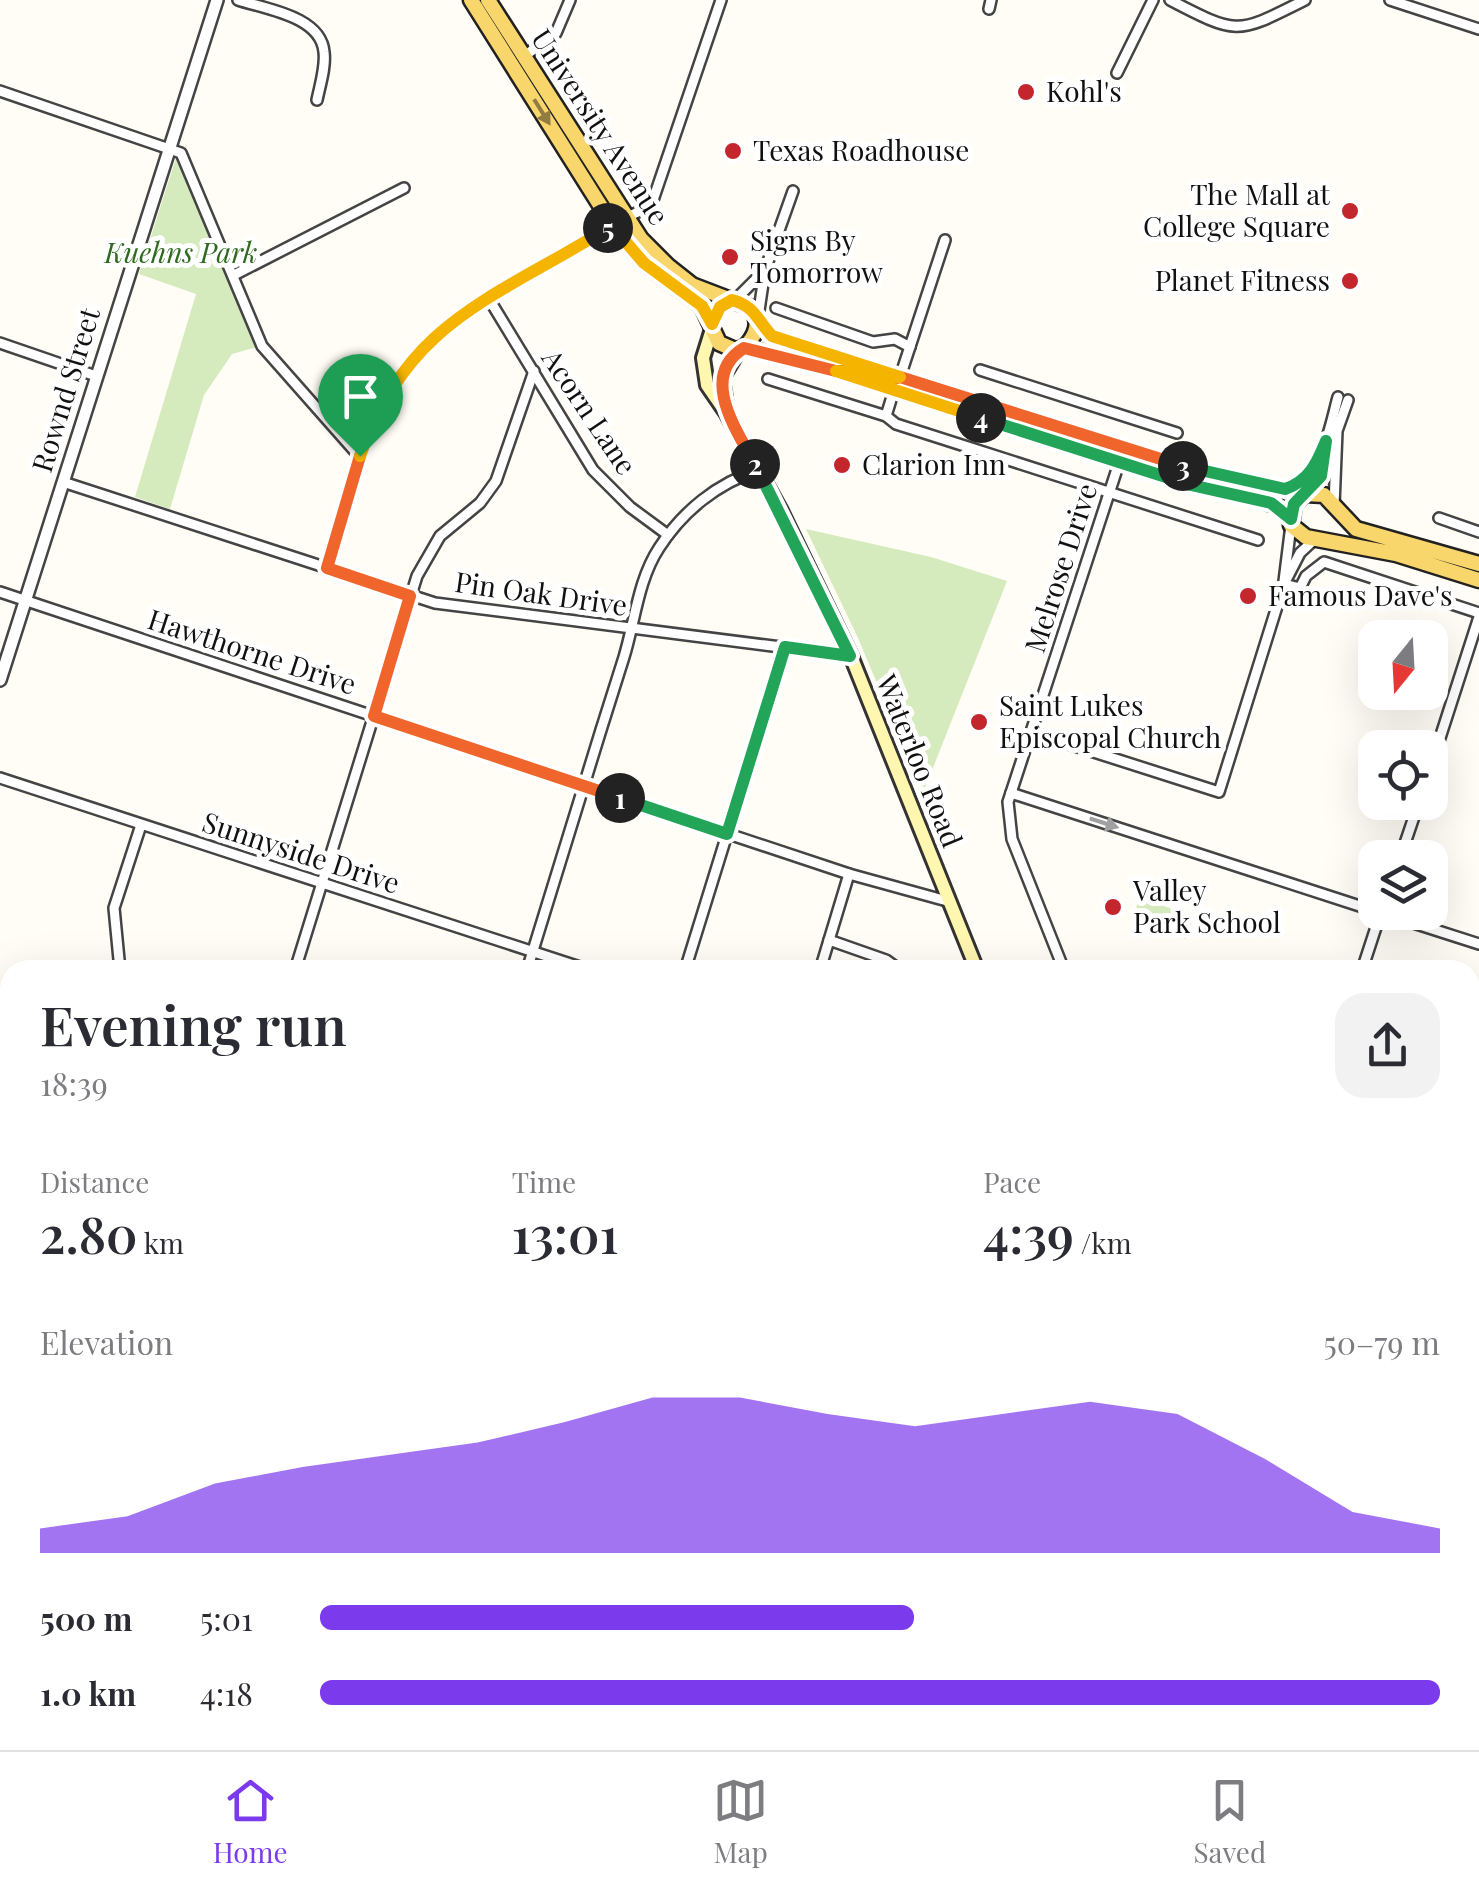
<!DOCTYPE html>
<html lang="en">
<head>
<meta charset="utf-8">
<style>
	:root { --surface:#fff; --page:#f2f2f3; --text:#2b2b33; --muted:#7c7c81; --line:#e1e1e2; --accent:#7c3aed }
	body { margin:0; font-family:"Playfair Display",serif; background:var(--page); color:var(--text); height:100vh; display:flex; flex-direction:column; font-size:38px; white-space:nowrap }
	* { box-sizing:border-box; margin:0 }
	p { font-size:32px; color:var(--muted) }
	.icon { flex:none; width:55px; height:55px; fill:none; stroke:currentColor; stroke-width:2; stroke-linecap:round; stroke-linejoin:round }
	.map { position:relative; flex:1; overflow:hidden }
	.details { position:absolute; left:0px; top:960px; width:1480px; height:790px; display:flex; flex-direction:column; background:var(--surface); border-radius:30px 30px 0 0; box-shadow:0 10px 40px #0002 }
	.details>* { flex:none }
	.needle { width:65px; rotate:198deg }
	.buttons { position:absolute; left:1358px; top:620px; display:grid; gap:20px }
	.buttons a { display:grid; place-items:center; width:90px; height:90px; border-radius:20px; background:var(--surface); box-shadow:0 10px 40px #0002; font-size:50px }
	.pin { position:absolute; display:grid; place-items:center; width:85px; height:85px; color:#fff; margin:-102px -42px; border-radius:50% 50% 50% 0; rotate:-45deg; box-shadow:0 0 10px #0007 }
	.pin .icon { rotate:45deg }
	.km { position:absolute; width:50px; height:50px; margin:-25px; border-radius:50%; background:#222; color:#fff; font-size:28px; line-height:50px; text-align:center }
	.round { display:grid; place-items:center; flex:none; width:105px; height:105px; border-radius:30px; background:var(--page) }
	.overview { display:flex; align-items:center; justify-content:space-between; height:170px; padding:0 40px }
	h1 { font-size:55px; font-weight:600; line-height:75px }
	.figures { display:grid; grid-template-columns:repeat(3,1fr); gap:15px; height:170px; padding:10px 40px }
	.figures div { display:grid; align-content:center }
	.figures b { font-size:50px; font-weight:600 }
	.figures small { font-size:28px; font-weight:400 }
	.figures p { font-size:28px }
	.chart { height:280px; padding:20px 40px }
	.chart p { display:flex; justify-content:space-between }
	.chart svg { width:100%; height:180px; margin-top:10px; fill:var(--accent); opacity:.7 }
	ul { padding:0 40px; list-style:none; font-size:32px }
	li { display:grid; grid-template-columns:160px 120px 1fr; align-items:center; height:75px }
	li i { height:25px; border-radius:12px; background:var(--accent) }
	.tab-bar { display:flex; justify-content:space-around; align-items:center; height:140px; border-top:2px solid var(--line); background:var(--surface); font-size:28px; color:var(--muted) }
	.tab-bar a { display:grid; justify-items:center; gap:5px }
	.tab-bar .current { color:var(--accent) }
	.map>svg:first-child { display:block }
	.green { fill:#d5ebbd }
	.water { fill:#b9e0f7; stroke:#3f96cf; stroke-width:2.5 }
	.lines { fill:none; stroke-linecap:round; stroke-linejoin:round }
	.minor-casing { stroke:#444; stroke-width:14 }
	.tertiary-casing { stroke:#444; stroke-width:16 }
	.secondary-casing { stroke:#333; stroke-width:18 }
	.primary-casing { stroke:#222; stroke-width:19 }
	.minor { stroke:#fff; stroke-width:9 }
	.tertiary { stroke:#fff; stroke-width:11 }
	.secondary { stroke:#fff6b0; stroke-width:12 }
	.primary { stroke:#f9d66b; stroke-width:14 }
	.oneway { fill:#917d42 }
	.oneway2 { fill:#a0a0a0 }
	.split-1-casing { stroke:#fff; stroke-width:20 }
	.split-2-casing { stroke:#fff; stroke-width:20 }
	.split-3-casing { stroke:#fff; stroke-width:20 }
	.split-4-casing { stroke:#fff; stroke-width:20 }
	.split-5-casing { stroke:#fff; stroke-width:20 }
	.split-6-casing { stroke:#fff; stroke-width:20 }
	.split-1 { stroke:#f0652b; stroke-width:12 }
	.split-2 { stroke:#22a559; stroke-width:12 }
	.split-3 { stroke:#f0652b; stroke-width:12 }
	.split-4 { stroke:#22a559; stroke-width:12 }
	.split-5 { stroke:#f5b400; stroke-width:12 }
	.split-6 { stroke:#f5b400; stroke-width:12 }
	.poi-dot { fill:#c4262e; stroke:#fff; stroke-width:4 }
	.labels { text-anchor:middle; stroke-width:10; stroke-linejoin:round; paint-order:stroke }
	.poi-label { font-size:28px; fill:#111; stroke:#fff; text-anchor:start }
	.street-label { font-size:28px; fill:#111; stroke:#fff }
	.park-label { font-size:28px; font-style:italic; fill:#2f6b1f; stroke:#fff }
</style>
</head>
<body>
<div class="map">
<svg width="1479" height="1750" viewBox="0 0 1479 1750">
	<rect width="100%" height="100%" fill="#fffdf5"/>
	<g class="green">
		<polygon points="176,158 257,347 232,354 204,395 170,509 135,497 196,294 139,274"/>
		<polygon points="806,529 931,557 1007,581 923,793 858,638"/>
		<polygon points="1139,898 1194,916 1186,939 1132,922"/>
	</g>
	<polygon class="water" points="0,1723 10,1723 10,1740 445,1740 475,1750 0,1750"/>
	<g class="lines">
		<defs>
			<g id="minor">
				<path d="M 238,0 C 265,9 321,16 324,52 C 326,67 320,85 317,100"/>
				<path d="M 1170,0 C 1239,36 1237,34 1305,0"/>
				<polyline points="1390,0 1479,29"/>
				<polyline points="989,9 991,0"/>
				<polyline points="523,57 556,33 570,0"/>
				<polyline points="1117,73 1153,0"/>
				<polyline points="0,91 181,153 262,346 360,457"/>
				<polyline points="625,218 651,206 721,0"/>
				<polyline points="234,275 404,188"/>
				<polyline points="489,299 593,470 630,507 668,535"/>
				<polyline points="734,301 763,272"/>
				<polyline points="776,308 873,342 895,339 910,347"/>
				<polyline points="758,317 765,270 793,191"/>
				<polyline points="0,343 96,376"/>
				<polyline points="980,370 1177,433"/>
				<polyline points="900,377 945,240"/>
				<polyline points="768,379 886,416 896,424 1258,540"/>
				<polyline points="886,416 894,390"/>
				<polyline points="63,482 435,603 851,656"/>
				<path d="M 1287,488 C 1323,475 1329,430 1338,397"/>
				<polyline points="1308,494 1321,476 1325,454"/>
				<polyline points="1334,505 1337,431 1348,400"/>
				<polyline points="1439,518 1479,532"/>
				<polyline points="327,569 369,431 386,396 414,356 459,317 613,225"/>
				<polyline points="1284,581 1291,525"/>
				<polyline points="1284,584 1300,588 1306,576 1324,562 1479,613"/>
				<polyline points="0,592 849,874 947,901"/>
				<polyline points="1031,732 1219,792 1284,584 1300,553 1315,539"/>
				<polyline points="1430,769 1479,617"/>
				<polyline points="0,778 589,970"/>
				<polyline points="1011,793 1375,911"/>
				<polyline points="1400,858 1419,802"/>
				<polyline points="1379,912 1479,944"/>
				<polyline points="829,940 886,960 900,970"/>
				<polyline points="120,970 114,908 141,825"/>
				<polyline points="295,970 417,576 440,536 480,503 496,481 534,371"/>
				<path d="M 527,970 C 559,865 591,761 624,657 C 635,621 638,580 659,548 C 682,512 717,483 759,470"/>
				<polyline points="685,970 785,647"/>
				<polyline points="820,970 849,874"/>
				<polyline points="1064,970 1012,839 1008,802 1119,463"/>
				<polyline points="1081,970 1113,970"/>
				<polyline points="1362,970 1381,912"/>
				<polyline points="0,1034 10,1029"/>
				<polyline points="1470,1108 1479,1080"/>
				<polyline points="0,1187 10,1177"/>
				<polyline points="1470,1210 1479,1213"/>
				<polyline points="0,1230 10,1240"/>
				<polyline points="0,1249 10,1259"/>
				<polyline points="0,1355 10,1345"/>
				<polyline points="1470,1509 1479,1512"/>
				<polyline points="0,1540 10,1546"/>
				<polyline points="1470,1614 1479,1586"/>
				<polyline points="1470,1697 1479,1700"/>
				<polyline points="701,1740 703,1750"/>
				<polyline points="890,1740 899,1750"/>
				<polyline points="979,1750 982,1740"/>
				<polyline points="1094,1750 1097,1740"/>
				<polyline points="1211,1750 1214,1740"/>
				<polyline points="1426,1750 1429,1740"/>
			</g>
			<polyline id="tertiary" points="0,680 217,0"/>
			<g id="secondary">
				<polyline points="712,329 703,358 707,385 727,414 781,511 851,656 977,970"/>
				<polyline points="727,411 722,378 739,350"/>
				<polyline points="0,1058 10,1068"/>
				<polyline points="1470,1739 1479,1744"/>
				<polyline points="1306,1740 1310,1750"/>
			</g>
			<g id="primary">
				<path d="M 471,0 L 617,232 L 644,263 L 702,306 L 719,343 L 735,350 L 744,348 C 756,336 761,323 752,308 L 692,285 L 668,266 L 641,239 L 488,0"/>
				<polyline points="758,321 772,336 786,343 1207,474 1305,494"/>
				<polyline points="744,348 819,365 1191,485 1261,500 1277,506 1291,519"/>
				<polyline points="1479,564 1356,529 1324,495 1305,494 1294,504 1291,525 1306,537 1396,554 1479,580"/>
			</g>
		</defs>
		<use href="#minor" class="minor-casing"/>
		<use href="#tertiary" class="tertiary-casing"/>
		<use href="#secondary" class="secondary-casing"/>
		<use href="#primary" class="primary-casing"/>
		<use href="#minor" class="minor"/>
		<use href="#tertiary" class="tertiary"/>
		<use href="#secondary" class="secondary"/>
		<use href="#primary" class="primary"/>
	</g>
	<defs><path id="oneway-solid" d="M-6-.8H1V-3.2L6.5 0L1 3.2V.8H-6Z" transform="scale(2.5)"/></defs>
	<use class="oneway" href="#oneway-solid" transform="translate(542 112) rotate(58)"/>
	<use class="oneway2" href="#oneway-solid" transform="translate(1104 823) rotate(18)"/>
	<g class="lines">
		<defs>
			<polyline id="split-1" points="360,456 327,568 410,596 374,716 620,798"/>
			<polyline id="split-2" points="620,798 727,834 785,647 850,656 755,464"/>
			<path id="split-3" d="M 755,464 C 737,431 698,376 744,348 L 836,371 L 861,371 L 890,380 L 900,377 L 1183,466"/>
			<path id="split-4" d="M 981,418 L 1191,485 L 1271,503 L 1291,519 L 1294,504 L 1321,476 L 1326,441 C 1317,463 1309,481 1285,489 L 1183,466"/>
			<path id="split-5" d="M 608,228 L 612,226 L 644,263 L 702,306 L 712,324 L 720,307 L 732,300 C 755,306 757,320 772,336 L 900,377 C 885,381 857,371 836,371 L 981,418"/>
			<path id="split-6" d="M 360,456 C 407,320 496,298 608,228"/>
		</defs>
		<use href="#split-1" class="split-1-casing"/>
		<use href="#split-2" class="split-2-casing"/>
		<use href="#split-3" class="split-3-casing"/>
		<use href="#split-4" class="split-4-casing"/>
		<use href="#split-5" class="split-5-casing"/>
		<use href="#split-6" class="split-6-casing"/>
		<use href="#split-1" class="split-1"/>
		<use href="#split-2" class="split-2"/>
		<use href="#split-3" class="split-3"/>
		<use href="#split-4" class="split-4"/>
		<use href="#split-5" class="split-5"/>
		<use href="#split-6" class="split-6"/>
	</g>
	<g class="poi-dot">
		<circle cx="1026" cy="92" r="10"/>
		<circle cx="733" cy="151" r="10"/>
		<circle cx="1350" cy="211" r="10"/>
		<circle cx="730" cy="257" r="10"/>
		<circle cx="1350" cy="281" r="10"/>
		<circle cx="842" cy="465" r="10"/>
		<circle cx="1248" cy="596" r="10"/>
		<circle cx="979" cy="722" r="10"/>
		<circle cx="1113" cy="907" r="10"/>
	</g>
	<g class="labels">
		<g class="poi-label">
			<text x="1046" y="102">Kohl's</text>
			<text x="753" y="161">Texas Roadhouse</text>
			<text x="1330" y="205" text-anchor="end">The Mall at<tspan x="1330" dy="32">College Square</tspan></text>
			<text x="750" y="251">Signs By<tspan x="750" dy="32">Tomorrow</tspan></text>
			<text x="1330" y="291" text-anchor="end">Planet Fitness</text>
			<text x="862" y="475">Clarion Inn</text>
			<text x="1268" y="606">Famous Dave's</text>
			<text x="999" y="716">Saint Lukes<tspan x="999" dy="32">Episcopal Church</tspan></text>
			<text x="1133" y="901">Valley<tspan x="1133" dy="32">Park School</tspan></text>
		</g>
		<g class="street-label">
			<text transform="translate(600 127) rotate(57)" y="10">University Avenue</text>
			<text transform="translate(66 390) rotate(-73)" y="10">Rownd Street</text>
			<text transform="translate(589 412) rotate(56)" y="10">Acorn Lane</text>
			<text transform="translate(1061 568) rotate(-72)" y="10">Melrose Drive</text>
			<text transform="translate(541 594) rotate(8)" y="10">Pin Oak Drive</text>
			<text transform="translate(252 652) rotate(18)" y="10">Hawthorne Drive</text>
			<text transform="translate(919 761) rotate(68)" y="10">Waterloo Road</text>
			<text transform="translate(301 853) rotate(18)" y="10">Sunnyside Drive</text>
		</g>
		<g class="park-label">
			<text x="181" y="263">Kuehns Park</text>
		</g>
	</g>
</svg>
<div class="buttons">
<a><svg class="needle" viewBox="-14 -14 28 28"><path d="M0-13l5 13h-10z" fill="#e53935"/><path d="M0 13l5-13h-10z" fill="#7c7c81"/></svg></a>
<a><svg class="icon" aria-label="locate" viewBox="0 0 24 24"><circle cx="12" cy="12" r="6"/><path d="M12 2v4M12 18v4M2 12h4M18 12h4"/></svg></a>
<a><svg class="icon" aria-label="layers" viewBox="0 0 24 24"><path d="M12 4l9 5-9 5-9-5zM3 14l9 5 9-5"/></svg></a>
</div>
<div class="pin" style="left:360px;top:456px;background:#1e9e55"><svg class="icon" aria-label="arrive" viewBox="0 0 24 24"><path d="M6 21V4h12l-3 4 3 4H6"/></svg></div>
<b class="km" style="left:620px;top:798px">1</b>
<b class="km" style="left:755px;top:464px">2</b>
<b class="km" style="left:1183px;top:466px">3</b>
<b class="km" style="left:981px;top:418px">4</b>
<b class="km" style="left:608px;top:228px">5</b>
<section class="details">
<div class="overview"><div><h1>Evening run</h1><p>18:39</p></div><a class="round"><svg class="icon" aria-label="share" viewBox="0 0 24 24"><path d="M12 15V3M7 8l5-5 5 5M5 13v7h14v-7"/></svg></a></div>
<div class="figures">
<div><p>Distance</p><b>2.80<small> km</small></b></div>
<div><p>Time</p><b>13:01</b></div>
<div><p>Pace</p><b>4:39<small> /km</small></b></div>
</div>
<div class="chart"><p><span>Elevation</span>50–79 m</p>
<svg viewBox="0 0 160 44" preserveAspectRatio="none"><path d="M0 44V38L10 35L20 27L30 23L40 20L50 17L60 12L70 6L80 6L90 10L100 13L110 10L120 7L130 10L140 21L150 34L160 38V44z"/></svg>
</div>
<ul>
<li><b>500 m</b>5:01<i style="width:53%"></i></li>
<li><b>1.0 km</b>4:18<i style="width:100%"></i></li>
</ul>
</section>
</div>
<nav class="tab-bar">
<a class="current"><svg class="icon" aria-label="home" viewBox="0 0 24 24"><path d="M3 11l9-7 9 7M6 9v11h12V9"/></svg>Home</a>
<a><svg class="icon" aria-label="map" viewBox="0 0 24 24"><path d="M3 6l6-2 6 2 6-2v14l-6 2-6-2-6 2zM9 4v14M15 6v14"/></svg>Map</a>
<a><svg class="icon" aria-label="saved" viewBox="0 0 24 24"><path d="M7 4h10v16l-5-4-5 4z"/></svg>Saved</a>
</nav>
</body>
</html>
